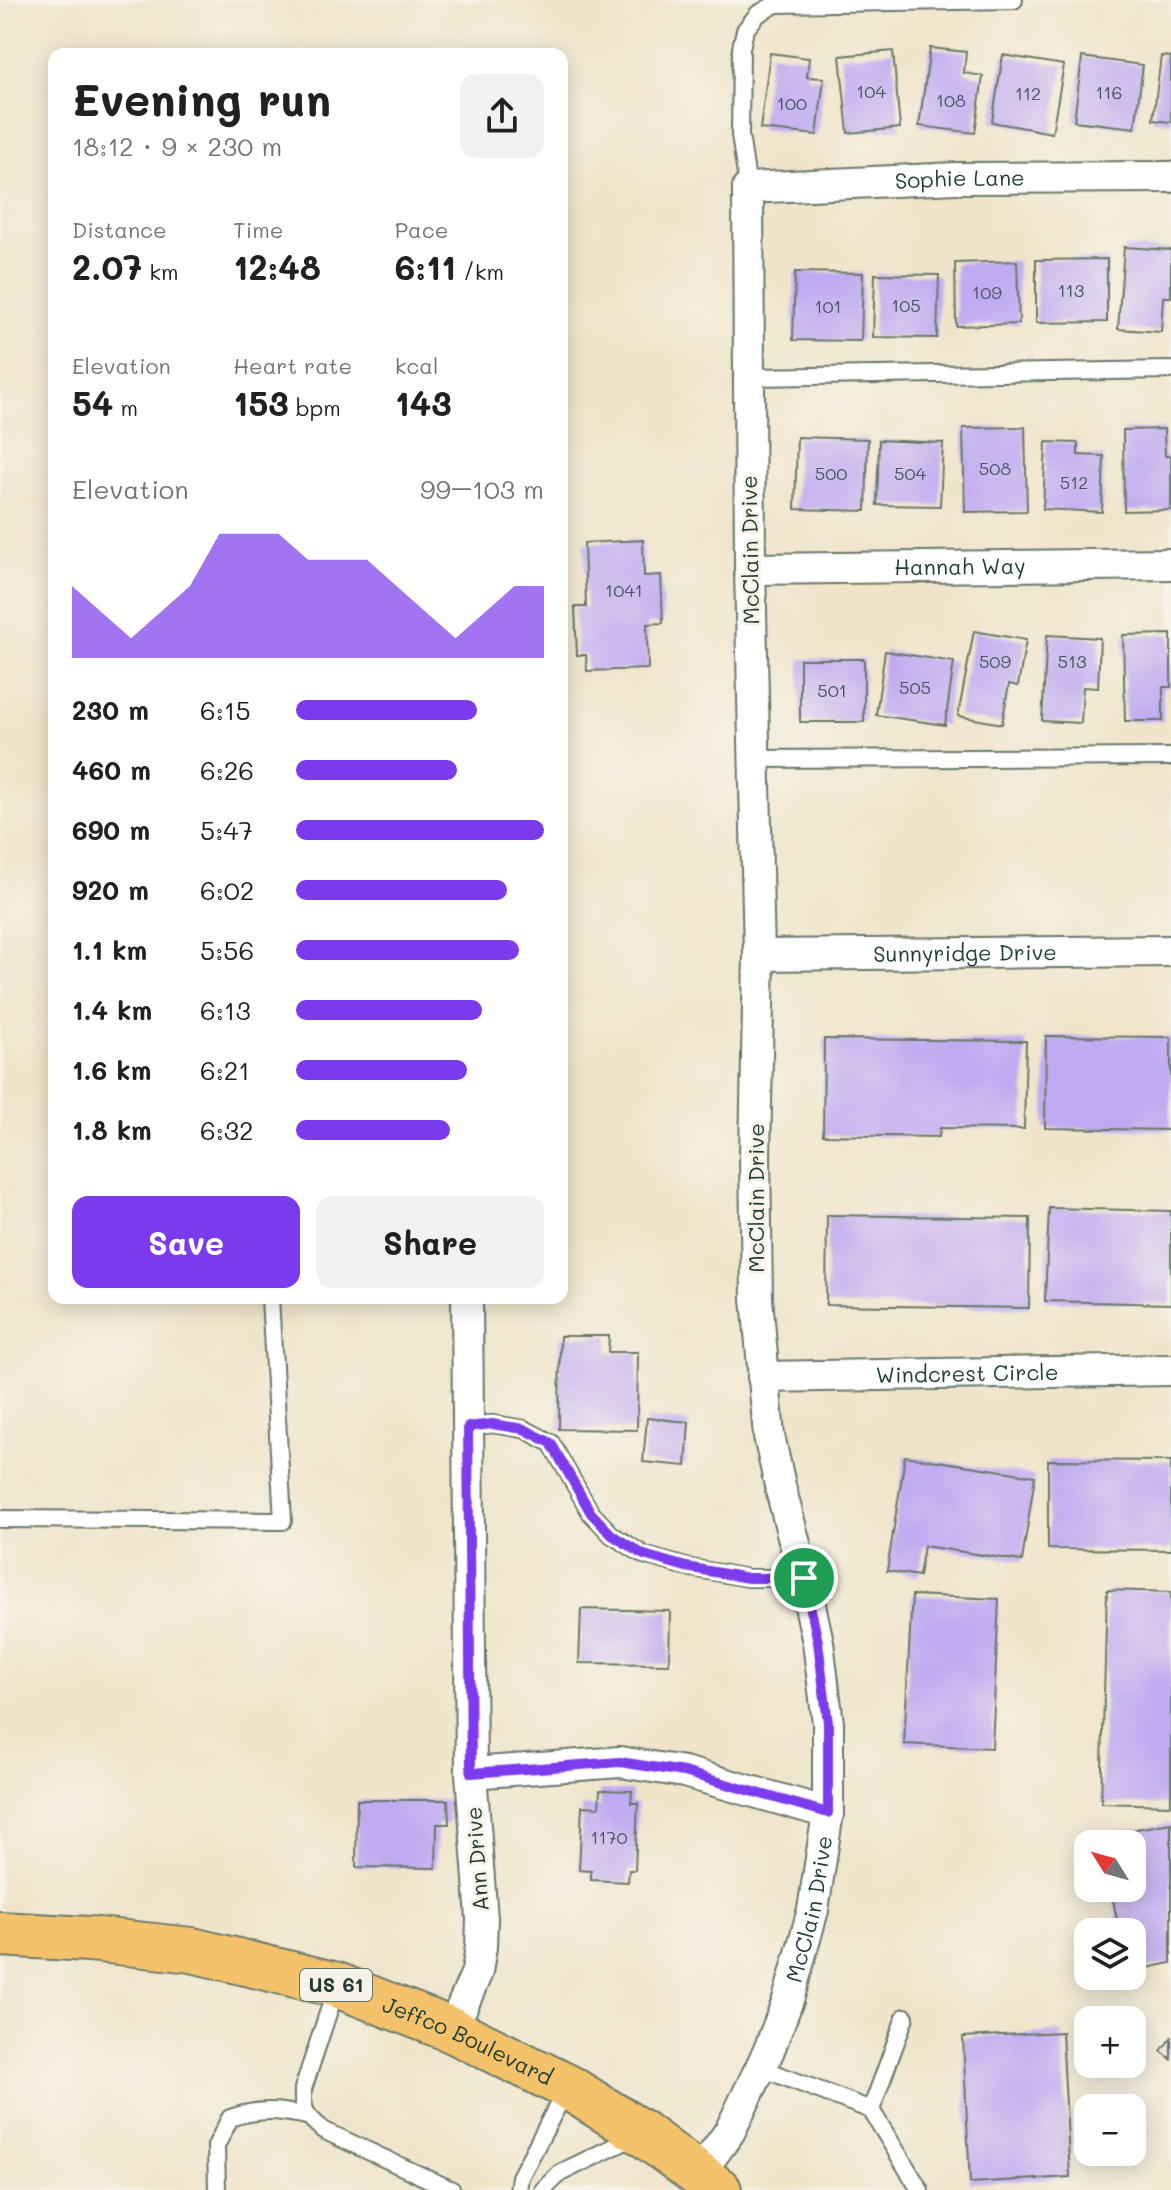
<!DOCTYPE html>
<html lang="en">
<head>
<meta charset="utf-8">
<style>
	:root { --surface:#fff; --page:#f2f2f2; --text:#202124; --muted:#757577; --accent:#7c3aed }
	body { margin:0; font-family:Mali,sans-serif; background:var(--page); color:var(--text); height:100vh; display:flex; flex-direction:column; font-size:30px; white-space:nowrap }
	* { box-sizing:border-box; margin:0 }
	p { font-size:26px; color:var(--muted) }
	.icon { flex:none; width:44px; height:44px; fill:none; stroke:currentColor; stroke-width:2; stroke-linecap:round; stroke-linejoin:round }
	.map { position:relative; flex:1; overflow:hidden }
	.drawer { position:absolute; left:48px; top:48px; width:520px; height:1256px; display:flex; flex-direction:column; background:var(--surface); border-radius:16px; box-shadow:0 4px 20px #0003 }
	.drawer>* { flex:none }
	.needle { width:52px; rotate:307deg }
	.fabs { position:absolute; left:1074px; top:1830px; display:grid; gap:16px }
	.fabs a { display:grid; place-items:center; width:72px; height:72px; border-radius:16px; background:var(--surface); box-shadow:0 4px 20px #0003; font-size:40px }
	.pin { position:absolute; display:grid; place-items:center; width:68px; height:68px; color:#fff; margin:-34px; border:4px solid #fff; border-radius:50%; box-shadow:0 2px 8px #0007 }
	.round { display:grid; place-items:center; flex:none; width:84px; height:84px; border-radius:16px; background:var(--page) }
	.head { display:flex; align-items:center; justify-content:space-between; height:136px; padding:0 24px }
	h1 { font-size:44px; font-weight:700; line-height:60px }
	.stats { display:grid; grid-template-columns:repeat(3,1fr); gap:12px; height:136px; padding:8px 24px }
	.stats div { display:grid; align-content:center }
	.stats b { font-size:34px; font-weight:700 }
	.stats small { font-size:22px; font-weight:400 }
	.stats p { font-size:22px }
	.chart { height:224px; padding:16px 24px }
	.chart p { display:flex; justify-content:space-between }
	.chart svg { width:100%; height:144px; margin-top:8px; fill:var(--accent); opacity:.7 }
	.button { display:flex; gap:16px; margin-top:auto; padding:16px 24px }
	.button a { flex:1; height:92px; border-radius:16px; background:var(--accent); color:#fff; font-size:32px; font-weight:700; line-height:92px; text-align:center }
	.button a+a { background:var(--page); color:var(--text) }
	ul { padding:0 24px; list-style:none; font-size:26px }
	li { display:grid; grid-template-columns:128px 96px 1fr; align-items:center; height:60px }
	li i { height:20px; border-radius:10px; background:var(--accent) }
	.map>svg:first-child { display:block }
	.building { fill:#c0aaf1 }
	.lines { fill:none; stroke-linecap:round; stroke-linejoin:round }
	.lane-casing { stroke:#687869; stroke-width:20 }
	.street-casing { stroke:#687869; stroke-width:34 }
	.primary-casing { stroke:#687869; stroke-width:48 }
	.lane { stroke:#fff; stroke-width:16 }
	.street { stroke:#fff; stroke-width:30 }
	.primary { stroke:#f3c26a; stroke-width:44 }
	.route-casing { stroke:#fff; stroke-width:16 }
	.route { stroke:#7c3aed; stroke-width:10 }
	.labels { text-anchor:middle; stroke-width:6; stroke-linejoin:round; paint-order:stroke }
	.number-label { font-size:18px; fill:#475863 }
	.shield { fill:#f7f3e8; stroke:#60746a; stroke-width:2 }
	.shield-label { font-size:20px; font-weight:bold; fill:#1f3d34 }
	.street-label { font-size:22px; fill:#1f3d34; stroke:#f7f3e8 }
</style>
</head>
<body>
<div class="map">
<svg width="1171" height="2190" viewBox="0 0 1171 2190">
	<rect width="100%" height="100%" fill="#f7f3e8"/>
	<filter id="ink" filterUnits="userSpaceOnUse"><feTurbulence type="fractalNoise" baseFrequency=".0125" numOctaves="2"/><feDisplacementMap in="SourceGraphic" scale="16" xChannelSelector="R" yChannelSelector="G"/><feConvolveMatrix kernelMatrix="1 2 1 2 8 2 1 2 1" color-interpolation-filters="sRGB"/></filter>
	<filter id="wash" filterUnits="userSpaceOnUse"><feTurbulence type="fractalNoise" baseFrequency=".006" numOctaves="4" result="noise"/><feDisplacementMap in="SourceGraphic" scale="32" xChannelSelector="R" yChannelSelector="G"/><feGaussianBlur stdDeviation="1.8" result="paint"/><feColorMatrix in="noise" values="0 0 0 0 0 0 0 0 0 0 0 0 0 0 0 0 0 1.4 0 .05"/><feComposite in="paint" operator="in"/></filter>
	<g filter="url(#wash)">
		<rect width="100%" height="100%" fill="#f0e5cb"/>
		<g id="blocks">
			<g class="building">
				<polygon points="930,48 966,52 964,73 983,76 975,133 919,126"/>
				<polygon points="893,51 900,128 848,133 840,56"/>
				<polygon points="770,53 809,58 807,77 824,78 817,135 760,129"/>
				<polygon points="1003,55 1064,65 1052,133 992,122"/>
				<polygon points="1161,56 1171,57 1171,122 1153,120"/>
				<polygon points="1082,57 1143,65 1135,128 1074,121"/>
				<polygon points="1124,247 1171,250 1171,297 1163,297 1161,332 1118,329"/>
				<polygon points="1107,259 1107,322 1036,323 1036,260"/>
				<polygon points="1017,261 1019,324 956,326 955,263"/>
				<polygon points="795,272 863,273 861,341 793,340"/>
				<polygon points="875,274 939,275 937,338 873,337"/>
				<polygon points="1025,427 1027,511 965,512 963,428"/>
				<polygon points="1164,429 1165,456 1171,456 1171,510 1124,511 1123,430"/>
				<polygon points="797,437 868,439 866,511 795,509"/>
				<polygon points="879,440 943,443 940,506 877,505"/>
				<polygon points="1046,442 1078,443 1078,455 1104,456 1102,512 1043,509"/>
				<polygon points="643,540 644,576 661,575 663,623 647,624 648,669 587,671 586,655 577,655 575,607 586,607 584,543"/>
				<polygon points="974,631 1026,640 1018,686 1009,684 1002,724 958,716"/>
				<polygon points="1171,634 1171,687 1163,687 1163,721 1125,721 1123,635"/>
				<polygon points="1047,635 1100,638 1098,688 1083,687 1081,723 1042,721"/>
				<polygon points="885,651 954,662 945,725 876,715"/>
				<rect x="800" y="659" width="64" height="63"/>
				<polygon points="1046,1036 1171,1037 1171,1130 1045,1128"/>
				<polygon points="824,1039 1026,1041 1024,1129 940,1128 939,1137 823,1135"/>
				<polygon points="1049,1208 1171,1211 1171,1304 1045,1301"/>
				<polygon points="827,1215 1030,1218 1029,1308 826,1305"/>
				<polygon points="560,1336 609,1336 608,1352 638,1352 637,1430 559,1429"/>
				<polygon points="647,1418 689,1422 686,1466 643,1462"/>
				<polygon points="905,1456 1035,1476 1022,1561 924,1546 919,1576 887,1571"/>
				<polygon points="1048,1460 1171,1461 1171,1550 1048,1549"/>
				<polygon points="1107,1590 1171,1592 1171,1805 1101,1803"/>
				<polygon points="912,1595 999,1599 992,1748 904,1744"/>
				<polygon points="581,1609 670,1611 669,1664 579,1663"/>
				<polygon points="600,1790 632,1791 631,1803 638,1803 635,1870 629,1870 628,1882 591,1880 591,1871 579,1870 582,1806 599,1807"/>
				<polygon points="357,1800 448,1800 449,1824 437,1824 436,1868 356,1867"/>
				<polygon points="1171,1823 1171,1963 1132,1971 1132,1932 1119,1932 1111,1888 1132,1888 1132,1844 1103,1844 1101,1835"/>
				<polygon points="1062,2032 1070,2177 970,2183 963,2037"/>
				<polygon points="1171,2038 1171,2059 1161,2051"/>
			</g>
		</g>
	</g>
	<g filter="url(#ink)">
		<use href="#blocks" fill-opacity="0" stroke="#687869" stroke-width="2"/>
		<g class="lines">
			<defs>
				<g id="lane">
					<polyline points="748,188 740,135 741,48 745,30 758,14 776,4 1014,0"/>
					<polyline points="748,377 1171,370"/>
					<polyline points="754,759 1171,757"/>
					<polyline points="468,1427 492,1424 524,1429 551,1443 591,1513 612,1535 644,1555 686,1567 748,1578 804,1578"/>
					<polyline points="0,1519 283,1521 270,1298"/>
					<path d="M 337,1986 L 303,2089 C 302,2112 306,2115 323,2130 L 452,2190"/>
					<polyline points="761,2068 871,2110 920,2190"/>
					<polyline points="871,2110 905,2017"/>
					<path d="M 217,2190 L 216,2146 L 230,2118 C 259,2108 278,2110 307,2116"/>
					<polyline points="518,2190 520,2177 567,2088"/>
					<polyline points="543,2190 560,2173 638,2135"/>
				</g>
				<g id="street">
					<path id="s1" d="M 750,569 L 1171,564"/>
					<path id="s2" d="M 759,955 L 1171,951"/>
					<path id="s3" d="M 763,1377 L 1171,1370"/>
					<polyline points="471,1773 620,1762 684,1772 828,1813"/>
					<polyline points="452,2030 477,1972 481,1947 482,1919 471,1773 467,1298"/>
					<path id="s4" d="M 699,2174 L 730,2131 L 769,2050 L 788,2000 L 813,1910 L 828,1813 L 828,1723 L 818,1642 L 804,1578 L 781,1490 L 769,1436 L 757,1298 L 755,1156 L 759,955 L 750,569 L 748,188 L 956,178 L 1171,177"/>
				</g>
				<g id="primary">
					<path id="s5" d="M 0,1934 L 89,1939 L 192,1950 L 337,1985 L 452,2030 L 568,2087 L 642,2133 L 719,2190"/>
				</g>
			</defs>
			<use href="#lane" class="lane-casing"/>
			<use href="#street" class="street-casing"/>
			<use href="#primary" class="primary-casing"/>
			<use href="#lane" class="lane"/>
			<use href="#street" class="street"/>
			<use href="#primary" class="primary"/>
		</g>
	</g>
	<g class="lines" filter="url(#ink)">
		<defs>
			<polygon id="route" points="492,1424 524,1429 551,1443 591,1513 612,1535 644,1555 686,1567 748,1578 804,1578 818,1642 828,1723 828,1813 684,1772 620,1762 471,1773 468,1427"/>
		</defs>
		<use href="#route" class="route-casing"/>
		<use href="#route" class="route"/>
	</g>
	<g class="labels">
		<g class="number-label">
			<text x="871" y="98">104</text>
			<text x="1109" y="99">116</text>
			<text x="1028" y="100">112</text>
			<text x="951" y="107">108</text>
			<text x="792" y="110">100</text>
			<text x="1071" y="297">113</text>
			<text x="987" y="299">109</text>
			<text x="906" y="312">105</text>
			<text x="828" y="313">101</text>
			<text x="995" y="475">508</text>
			<text x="831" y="480">500</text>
			<text x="910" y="480">504</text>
			<text x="1074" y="489">512</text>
			<text x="624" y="597">1041</text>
			<text x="995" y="668">509</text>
			<text x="1072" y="668">513</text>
			<text x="915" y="694">505</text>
			<text x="832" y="697">501</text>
			<text x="609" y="1844">1170</text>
		</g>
		<rect class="shield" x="300" y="1969" width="72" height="32" rx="6"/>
		<g class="shield-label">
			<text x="336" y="1992">US 61</text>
		</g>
		<g class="street-label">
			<text dy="8" stroke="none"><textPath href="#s4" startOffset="2232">Sophie Lane</textPath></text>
			<text transform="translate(750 550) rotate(-91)" y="8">McClain Drive</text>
			<text dy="8" stroke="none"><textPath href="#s1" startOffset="210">Hannah Way</textPath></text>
			<text dy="8" stroke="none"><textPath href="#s2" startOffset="206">Sunnyridge Drive</textPath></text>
			<text transform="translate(756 1198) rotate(-90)" y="8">McClain Drive</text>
			<text dy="8" stroke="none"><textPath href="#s3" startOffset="204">Windcrest Circle</textPath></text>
			<text transform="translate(477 1859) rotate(-94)" y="8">Ann Drive</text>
			<text dy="8" stroke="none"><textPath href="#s4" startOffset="290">McClain Drive</textPath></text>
			<text dy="8" stroke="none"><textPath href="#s5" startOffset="484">Jeffco Boulevard</textPath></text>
		</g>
	</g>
</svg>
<div class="fabs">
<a><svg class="needle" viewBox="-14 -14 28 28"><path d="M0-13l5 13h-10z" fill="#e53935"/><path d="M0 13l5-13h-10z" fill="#757577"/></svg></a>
<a><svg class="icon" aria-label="layers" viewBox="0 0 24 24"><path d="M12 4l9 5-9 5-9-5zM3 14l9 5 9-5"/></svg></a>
<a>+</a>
<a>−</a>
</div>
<div class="pin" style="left:804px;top:1578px;background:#1e9e55"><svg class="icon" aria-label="arrive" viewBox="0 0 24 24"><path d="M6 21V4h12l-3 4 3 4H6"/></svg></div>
<section class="drawer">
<div class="head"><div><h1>Evening run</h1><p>18:12 · 9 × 230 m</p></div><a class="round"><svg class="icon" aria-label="share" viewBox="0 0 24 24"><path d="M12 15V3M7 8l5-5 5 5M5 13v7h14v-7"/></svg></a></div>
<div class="stats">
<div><p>Distance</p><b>2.07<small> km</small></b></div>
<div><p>Time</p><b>12:48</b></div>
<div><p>Pace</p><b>6:11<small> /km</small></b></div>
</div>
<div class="stats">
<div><p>Elevation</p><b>54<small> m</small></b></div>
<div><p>Heart rate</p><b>153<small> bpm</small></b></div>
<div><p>kcal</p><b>143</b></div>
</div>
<div class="chart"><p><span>Elevation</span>99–103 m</p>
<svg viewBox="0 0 160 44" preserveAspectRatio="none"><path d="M0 44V22L10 30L20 38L30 30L40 22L50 6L60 6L70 6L80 14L90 14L100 14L110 22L120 30L130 38L140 30L150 22L160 22V44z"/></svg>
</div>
<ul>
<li><b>230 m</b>6:15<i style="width:73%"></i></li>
<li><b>460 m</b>6:26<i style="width:65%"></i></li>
<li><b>690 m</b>5:47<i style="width:100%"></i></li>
<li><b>920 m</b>6:02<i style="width:85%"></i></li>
<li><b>1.1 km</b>5:56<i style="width:90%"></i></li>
<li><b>1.4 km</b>6:13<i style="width:75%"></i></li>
<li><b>1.6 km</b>6:21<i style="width:69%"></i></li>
<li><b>1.8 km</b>6:32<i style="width:62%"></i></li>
</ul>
<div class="button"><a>Save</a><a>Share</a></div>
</section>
</div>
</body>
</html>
